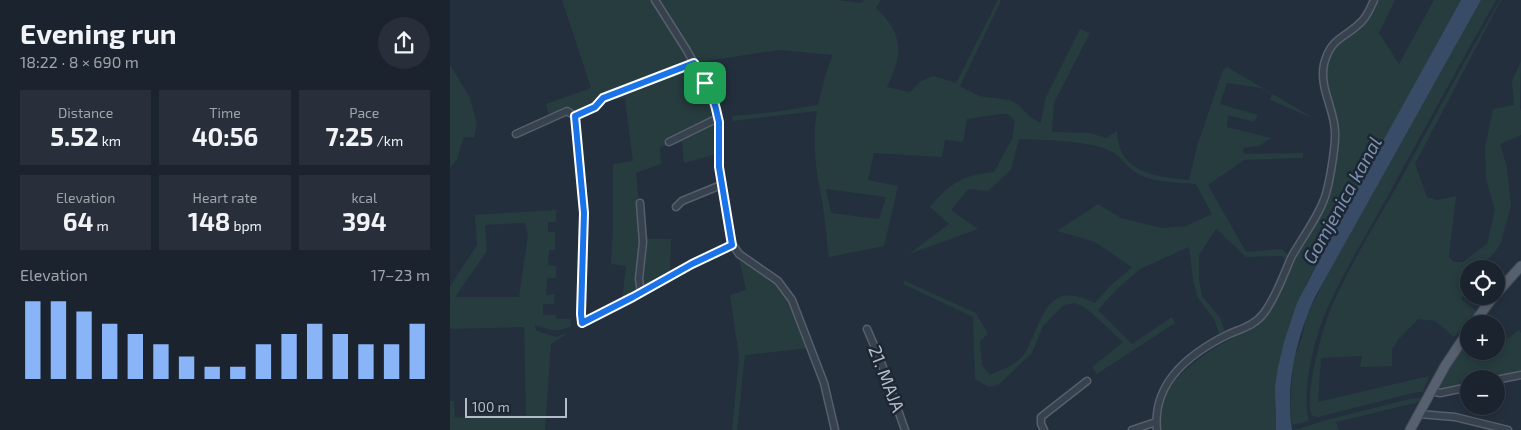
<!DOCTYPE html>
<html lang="en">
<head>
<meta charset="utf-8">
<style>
	:root { --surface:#1b232e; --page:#282f3a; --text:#f1f3f6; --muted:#a0a4aa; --line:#39404a; --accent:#8ab4f8 }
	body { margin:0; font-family:"Exo 2",sans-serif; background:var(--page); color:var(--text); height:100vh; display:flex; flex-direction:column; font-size:19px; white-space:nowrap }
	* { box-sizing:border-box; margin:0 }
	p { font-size:16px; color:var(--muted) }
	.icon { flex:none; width:28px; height:28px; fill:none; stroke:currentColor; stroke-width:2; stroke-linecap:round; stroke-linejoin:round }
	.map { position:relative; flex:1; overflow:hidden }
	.details { display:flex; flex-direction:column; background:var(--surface); width:450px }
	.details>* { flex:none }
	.controls { position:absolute; left:1010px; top:260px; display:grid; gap:10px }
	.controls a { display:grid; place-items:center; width:45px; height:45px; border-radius:50%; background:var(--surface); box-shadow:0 2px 8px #0003,0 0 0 1px var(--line); font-size:25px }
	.scale { position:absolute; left:15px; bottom:12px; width:102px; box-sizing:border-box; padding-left:5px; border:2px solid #b4bcc9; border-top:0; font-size:14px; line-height:18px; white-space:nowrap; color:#b4bcc9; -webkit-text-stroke:4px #1d2633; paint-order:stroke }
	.pin { position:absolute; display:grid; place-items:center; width:42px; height:42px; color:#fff; margin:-21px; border-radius:10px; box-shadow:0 2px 8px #0006 }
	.round { display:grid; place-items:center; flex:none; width:52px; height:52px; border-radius:26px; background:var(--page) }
	.headline { display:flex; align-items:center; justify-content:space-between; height:85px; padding:0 20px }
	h1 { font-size:28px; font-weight:700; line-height:38px }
	.stats { display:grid; grid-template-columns:repeat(3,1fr); gap:8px; height:85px; padding:5px 20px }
	.stats div { display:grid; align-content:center; border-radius:0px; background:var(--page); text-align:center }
	.stats b { font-size:25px; font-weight:700 }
	.stats small { font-size:14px; font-weight:400 }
	.stats p { font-size:14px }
	.chart { height:140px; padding:10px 20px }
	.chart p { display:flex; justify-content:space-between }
	.chart svg { width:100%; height:90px; margin-top:5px; stroke:var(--accent); stroke-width:6 }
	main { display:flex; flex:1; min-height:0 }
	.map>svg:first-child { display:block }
	.green { fill:#263c3f; fill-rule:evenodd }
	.water { fill:#394c67 }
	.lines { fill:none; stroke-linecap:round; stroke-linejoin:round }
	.minor-casing { stroke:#565f6c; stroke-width:9 }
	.major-casing { stroke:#414a57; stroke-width:11 }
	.minor { stroke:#38414e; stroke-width:6 }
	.major { stroke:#56606e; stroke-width:9 }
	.route-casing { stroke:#fff; stroke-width:10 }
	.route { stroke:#1a73e8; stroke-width:6 }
	.labels { text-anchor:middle; stroke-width:5; stroke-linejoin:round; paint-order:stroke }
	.street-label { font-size:18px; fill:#b4bcc9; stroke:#1d2633 }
	.water-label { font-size:19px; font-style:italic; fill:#7c92b1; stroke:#1d2633 }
</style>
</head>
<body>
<main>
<section class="details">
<div class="headline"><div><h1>Evening run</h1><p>18:22 · 8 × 690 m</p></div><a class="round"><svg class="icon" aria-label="share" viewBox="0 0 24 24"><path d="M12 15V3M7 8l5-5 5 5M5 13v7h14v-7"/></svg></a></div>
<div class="stats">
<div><p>Distance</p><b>5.52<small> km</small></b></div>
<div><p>Time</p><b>40:56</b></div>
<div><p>Pace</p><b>7:25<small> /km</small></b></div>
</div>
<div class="stats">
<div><p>Elevation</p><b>64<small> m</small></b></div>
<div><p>Heart rate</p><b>148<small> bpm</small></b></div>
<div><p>kcal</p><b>394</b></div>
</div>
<div class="chart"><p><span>Elevation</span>17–23 m</p>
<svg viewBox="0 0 160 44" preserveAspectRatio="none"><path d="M5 44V6M15 44V6M25 44V11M35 44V17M45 44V22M55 44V27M65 44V33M75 44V38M85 44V38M95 44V27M105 44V22M115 44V17M125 44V22M135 44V27M145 44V27M155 44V17"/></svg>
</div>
</section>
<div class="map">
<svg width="1071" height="430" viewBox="0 0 1071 430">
	<rect width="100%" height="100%" fill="#242f3e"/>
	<g class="green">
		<path d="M 112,0 L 387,0 L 411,3 L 414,0 L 431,0 L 426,8 C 454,34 453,54 437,87 L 460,92 L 471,81 L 483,76 L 506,83 L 548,0 L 551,1 L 510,86 L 529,96 L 560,100 L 569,105 L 580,117 L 591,123 L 595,99 L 630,29 L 640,33 L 604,103 L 602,132 L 640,133 L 656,138 L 667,131 C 668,173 706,177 739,180 L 747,146 L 773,70 L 777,67 L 865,119 L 820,100 L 822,94 L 811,88 L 777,83 L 770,104 L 808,115 L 804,122 L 778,115 L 777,127 L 821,138 L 809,146 L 793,148 L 794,154 L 853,153 L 853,158 L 794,160 L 758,185 L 796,252 L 832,249 L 839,256 L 836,261 L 832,256 L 796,257 L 766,229 L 749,255 L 749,279 L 752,296 L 770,318 L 776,334 L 770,338 L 765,321 L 748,298 L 743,280 L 739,247 L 690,269 L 666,290 L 648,310 L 682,344 L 722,317 L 725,323 L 647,374 L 642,367 L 673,342 L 636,308 L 625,303 L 614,305 L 593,326 L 582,353 L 548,385 L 539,387 L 525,379 L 523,317 L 453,284 L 455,281 L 526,313 L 538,334 L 530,341 L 532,365 L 540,375 C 552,369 564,366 573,356 C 577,351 579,344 582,338 C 597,304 605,283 645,303 L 659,287 L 682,267 L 645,242 L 607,231 L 648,204 L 671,218 L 712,228 L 736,226 L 762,214 L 746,184 C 729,183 698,182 685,172 C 675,165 670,155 658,150 C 635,140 594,140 569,139 L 561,170 L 538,191 L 518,189 L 501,210 L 528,229 L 459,254 L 499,224 L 480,207 C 500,183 513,175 544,172 L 562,139 L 565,121 L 558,114 L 550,114 L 517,119 L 513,142 L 495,140 L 492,157 L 424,153 L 418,180 L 448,186 L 434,246 L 379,257 C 377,241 375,224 373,207 C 367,173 361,146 367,111 L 283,121 L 282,116 L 324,112 L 368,105 L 375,76 L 383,55 L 329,50 L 242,63 L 251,77 L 268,118 L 267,154 L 234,163 L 232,142 L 210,147 L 211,164 L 186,173 L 189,204 L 190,239 L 221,239 L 220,273 L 172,300 L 176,266 L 161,264 L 163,227 L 163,164 L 183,161 L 175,98 L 154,101 L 100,121 L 96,104 L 141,88 ZM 376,189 L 436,197 L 429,219 L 381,213 Z"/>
		<path d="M 926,0 L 945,0 L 929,33 L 949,64 L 984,0 L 1011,0 L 856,284 L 825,408 L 826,430 L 711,430 C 704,371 771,347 811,321 L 816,316 L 874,205 L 887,150 L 888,130 L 877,91 L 875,75 L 881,52 Z"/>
		<path d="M 1031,0 L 1046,0 C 1008,67 971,135 934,203 C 914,240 891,275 875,314 C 864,340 851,393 859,421 L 842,425 L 840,408 L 842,377 L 844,358 L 852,338 L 856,318 L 879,271 Z"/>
		<path d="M 1050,0 L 1051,0 L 965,164 L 977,197 L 987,200 L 1006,196 L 999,257 L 1004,262 L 1013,262 L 1037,244 L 1045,210 L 1036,179 L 1035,147 L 1043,109 L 1064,105 L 1062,81 L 1071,61 L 1070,108 L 1071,111 L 1071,135 L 1050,144 L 1057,167 L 1061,206 L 1051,243 L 1044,253 L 1027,269 L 1019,269 L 1019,278 L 1014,283 L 1019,290 L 1011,299 L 1026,311 L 1004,337 L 985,321 L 968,319 L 948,340 L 942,349 L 942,366 L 910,367 L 912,356 L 871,358 L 868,402 L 979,376 L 973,392 L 967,392 L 868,417 L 862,416 C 853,399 872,332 879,313 C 897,269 923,228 947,186 C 981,124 1014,61 1050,0 Z"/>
		<polygon points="0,65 20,98 27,123 24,138 14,137 7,159 0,168"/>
		<path d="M 106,210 L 106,222 L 98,222 L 98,232 L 105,232 L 105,250 L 99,250 L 98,265 L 106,266 L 106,278 L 97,278 L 96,295 L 105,294 L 104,304 L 93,304 L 93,315 L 106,315 L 106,319 L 121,319 L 121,326 C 105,334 100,329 84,325 L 87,331 L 106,337 L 119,332 L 101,344 L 95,430 L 0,430 L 0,401 L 4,401 L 5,418 L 76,415 L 74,327 L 0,329 L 0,286 L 27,245 L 25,215 ZM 75,223 L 78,235 L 69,297 L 5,297 L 37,251 L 35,225 Z"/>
		<polygon points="288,253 321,278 340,298 359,348 295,355 287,430 282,430 289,357 280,295 296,290"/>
		<polygon points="1069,330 1071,333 1071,371 1040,379 1019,379 1019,384 994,389 990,388 991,381 1010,350 1019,348 1019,351 1046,351 1046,341 1060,337"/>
		<polygon points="969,398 972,400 965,403 886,422 889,430 845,430 876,420 960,399"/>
	</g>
	<path class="water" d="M 1011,0 L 1031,0 L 865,297 C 846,339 835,384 842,430 L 826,430 L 825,387 L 828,367 L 834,342 L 847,303 L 900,201 Z"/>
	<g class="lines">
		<defs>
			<g id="minor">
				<polyline points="205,0 236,49 255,83 266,109 269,122 269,167 281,242 289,254 328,281 342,300 374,383 385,430"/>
				<polyline points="125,116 134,213 131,314 132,323 183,297 242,264 282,245"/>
				<polyline points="66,134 117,111 125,116 145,107 153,98 244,63"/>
				<polyline points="219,142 268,118"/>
				<polyline points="190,203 193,242 189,279 191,293"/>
				<polyline points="226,207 232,201 271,185"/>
				<polyline points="417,329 430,359 455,430"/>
				<polyline points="1046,380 1071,375"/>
				<polyline points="981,391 990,393 1019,387"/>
				<polyline points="969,414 1005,417 1058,430"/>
				<polyline points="594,430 591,424 591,417 637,381"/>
				<polyline points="682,430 706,422"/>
				<path d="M 707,430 C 702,382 740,353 779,334 C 793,328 805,325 814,313 C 826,297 833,276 841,258 C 851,239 865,222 873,202 C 879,189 886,145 885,131 C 884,108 869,88 874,64 C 881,36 897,38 913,20 C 918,14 921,7 924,0"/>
			</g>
			<g id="major">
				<polyline points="1046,294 1071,266"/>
				<polyline points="1023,324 1044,296"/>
				<polyline points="960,430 995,366 1019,330"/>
			</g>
		</defs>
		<use href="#minor" class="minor-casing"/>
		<use href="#major" class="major-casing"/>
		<use href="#minor" class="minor"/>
		<use href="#major" class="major"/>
	</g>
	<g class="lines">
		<defs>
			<polygon id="route" points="244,63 263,98 266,109 269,122 269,167 282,245 242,264 183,297 132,323 131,314 134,213 125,116 145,107 153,98"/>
		</defs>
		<use href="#route" class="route-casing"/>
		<use href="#route" class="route"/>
	</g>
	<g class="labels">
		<g class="street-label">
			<text transform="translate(436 379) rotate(69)" y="6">21. МАЈА</text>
		</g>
		<g class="water-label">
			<text transform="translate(892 200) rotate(-61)" y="7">Gomjenica kanal</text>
		</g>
	</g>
</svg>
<div class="controls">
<a><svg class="icon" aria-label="locate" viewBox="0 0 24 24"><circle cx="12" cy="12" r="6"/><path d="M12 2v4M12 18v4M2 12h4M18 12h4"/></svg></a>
<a>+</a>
<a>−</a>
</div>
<div class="scale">100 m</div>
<div class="pin" style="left:255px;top:83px;background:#1e9e55"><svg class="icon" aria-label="arrive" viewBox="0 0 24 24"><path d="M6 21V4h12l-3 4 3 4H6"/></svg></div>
</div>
</main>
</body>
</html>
